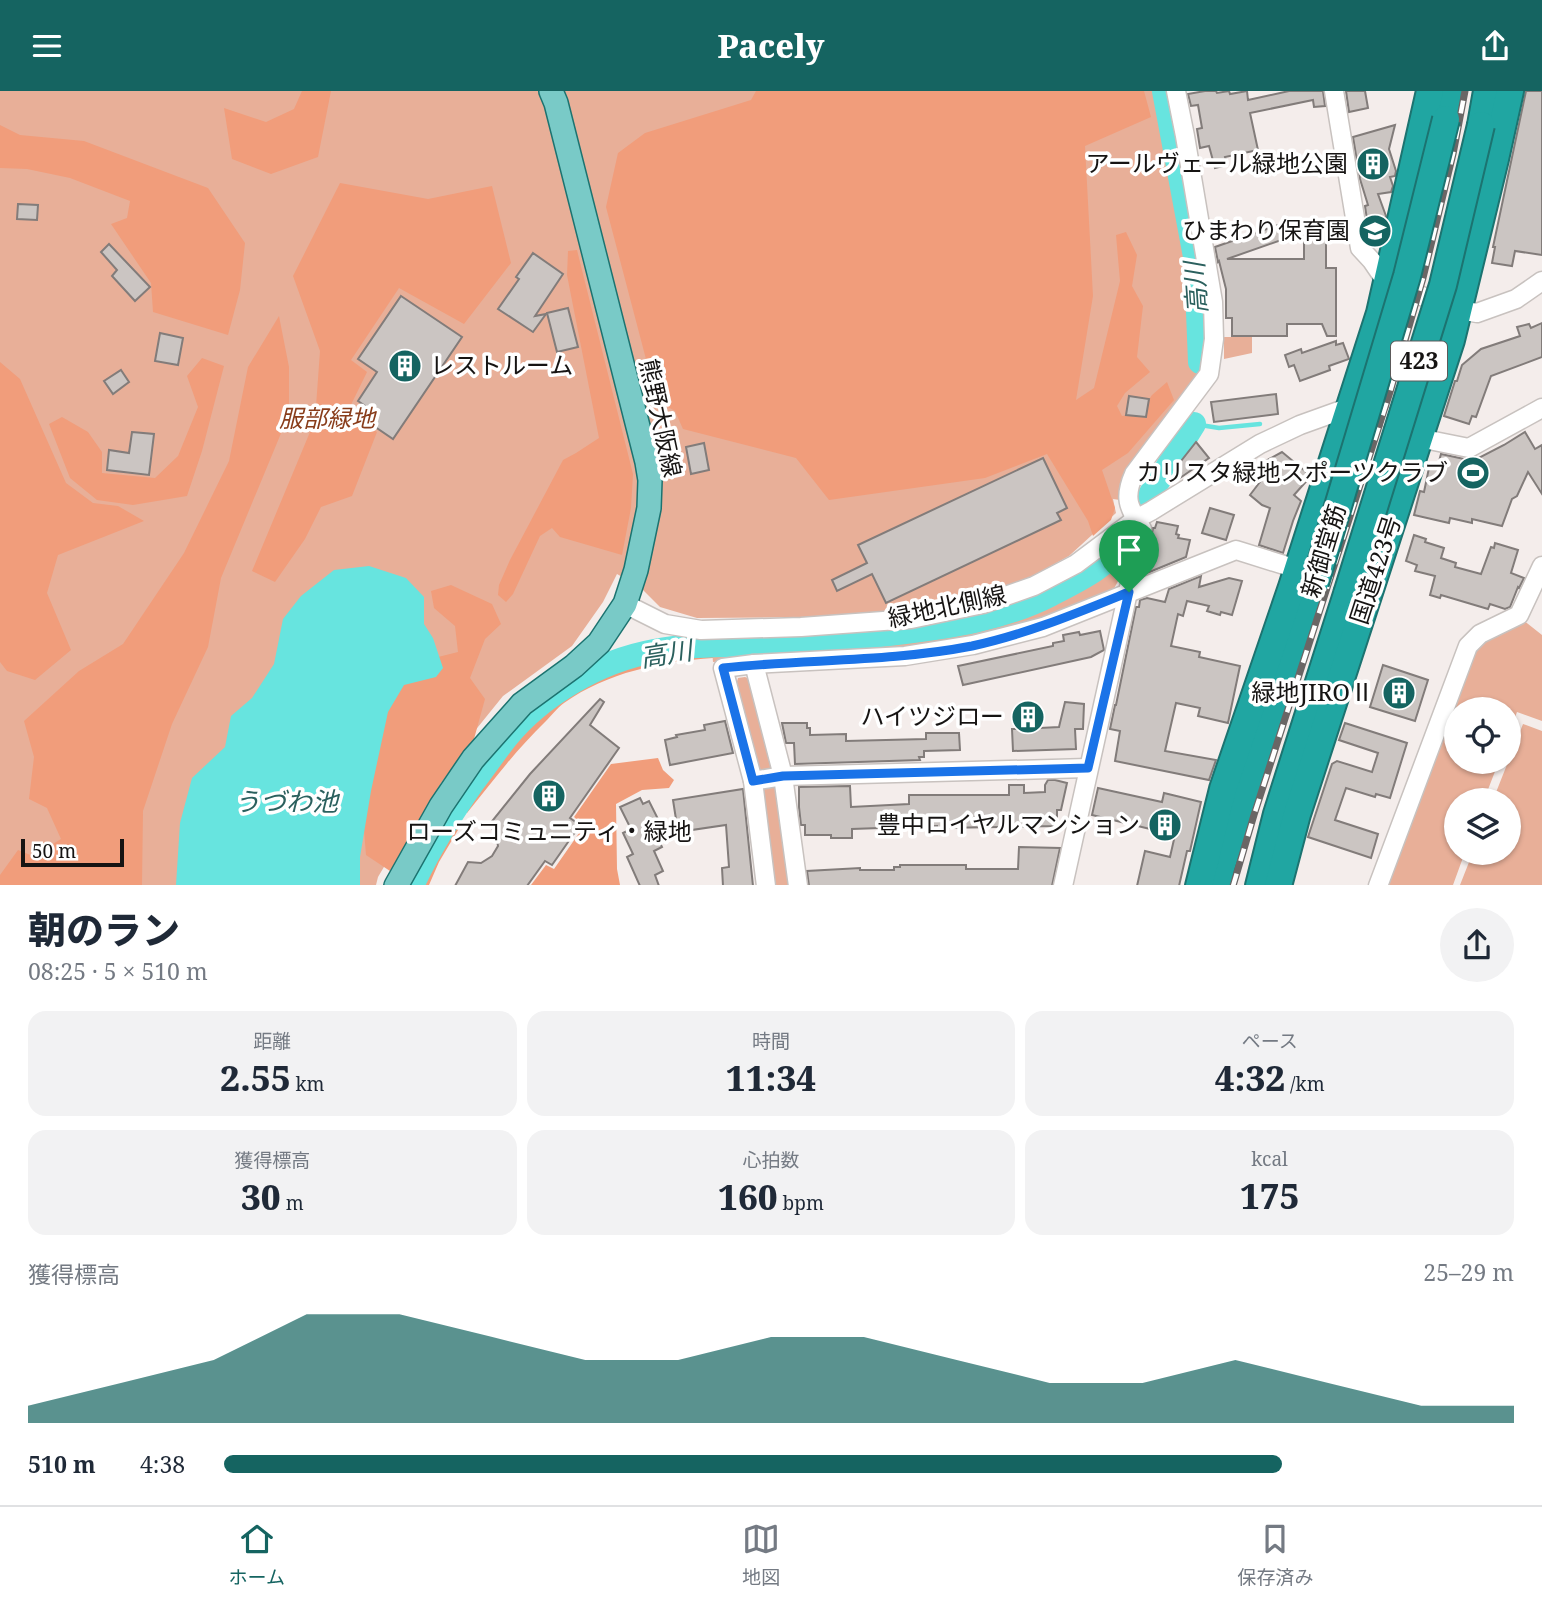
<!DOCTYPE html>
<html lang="ja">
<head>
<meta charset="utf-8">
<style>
	:root { --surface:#fff; --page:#f2f2f3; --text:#1f2937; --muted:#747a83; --line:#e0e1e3; --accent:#156461 }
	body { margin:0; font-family:"Noto Serif","Noto Sans JP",serif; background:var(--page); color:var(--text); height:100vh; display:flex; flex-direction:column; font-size:26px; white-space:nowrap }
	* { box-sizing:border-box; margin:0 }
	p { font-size:23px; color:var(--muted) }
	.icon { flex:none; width:38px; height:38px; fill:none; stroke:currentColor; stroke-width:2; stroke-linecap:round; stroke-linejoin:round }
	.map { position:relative; height:794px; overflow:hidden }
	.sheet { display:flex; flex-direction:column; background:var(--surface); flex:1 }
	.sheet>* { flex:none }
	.buttons { position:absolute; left:1444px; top:606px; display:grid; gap:14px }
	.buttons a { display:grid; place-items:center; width:77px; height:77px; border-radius:50%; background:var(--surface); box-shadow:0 2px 5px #0004; font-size:35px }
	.scale { position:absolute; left:21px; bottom:18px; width:103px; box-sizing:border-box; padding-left:7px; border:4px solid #161413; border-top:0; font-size:19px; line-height:24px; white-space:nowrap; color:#161413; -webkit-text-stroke:5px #fff; paint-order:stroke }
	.pin { position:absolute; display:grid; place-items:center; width:60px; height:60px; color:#fff; margin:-72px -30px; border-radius:50% 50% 50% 0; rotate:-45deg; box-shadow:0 0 7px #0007 }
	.pin .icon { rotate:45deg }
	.round { display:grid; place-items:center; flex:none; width:74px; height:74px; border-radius:37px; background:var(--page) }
	.overview { display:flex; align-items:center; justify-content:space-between; height:119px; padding:0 28px }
	h1 { font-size:38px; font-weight:800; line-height:52px }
	.metrics { display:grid; grid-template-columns:repeat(3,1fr); gap:10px; height:119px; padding:7px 28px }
	.metrics div { display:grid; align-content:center; border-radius:18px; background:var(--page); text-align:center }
	.metrics b { font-size:35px; font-weight:800 }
	.metrics small { font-size:19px; font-weight:400 }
	.metrics p { font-size:19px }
	.chart { height:196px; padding:14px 28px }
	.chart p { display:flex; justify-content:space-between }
	.chart svg { width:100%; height:126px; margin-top:7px; fill:var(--accent); opacity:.7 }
	ul { padding:0 28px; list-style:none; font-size:23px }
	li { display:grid; grid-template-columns:112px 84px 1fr; align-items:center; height:52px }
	li i { height:18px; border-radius:9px; background:var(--accent) }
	header { display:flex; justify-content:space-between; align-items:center; height:91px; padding:0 28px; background:var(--accent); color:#fff; font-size:32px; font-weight:800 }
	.tab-bar { display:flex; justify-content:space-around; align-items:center; height:98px; border-top:2px solid var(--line); background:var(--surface); font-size:19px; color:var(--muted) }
	.tab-bar a { display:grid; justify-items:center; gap:4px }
	.tab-bar .selected { color:var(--accent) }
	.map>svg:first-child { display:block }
	.green { fill:#e8af98 }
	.forest { fill:#f19d7b }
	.water { fill:#67e4df }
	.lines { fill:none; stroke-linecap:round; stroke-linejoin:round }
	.stream { stroke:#67e4df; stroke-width:4.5 }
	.river { stroke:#67e4df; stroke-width:24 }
	.building { fill:#cbc5c2; stroke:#827c7a; stroke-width:2; fill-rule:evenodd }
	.minor-casing { stroke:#c8c2bf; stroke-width:21 }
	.major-casing { stroke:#1c7370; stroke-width:26 }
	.highway-casing { stroke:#1c7370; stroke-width:30 }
	.minor { stroke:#fff; stroke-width:18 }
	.major { stroke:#79cac7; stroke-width:23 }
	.highway { stroke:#20a6a2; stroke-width:26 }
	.rail-casing { stroke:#6a6665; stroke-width:7 }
	.rail { stroke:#fff; stroke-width:4.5; stroke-dasharray:13; stroke-linecap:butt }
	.highway-bridge-casing { stroke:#1c7370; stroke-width:30; stroke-linecap:butt }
	.highway-bridge { stroke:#20a6a2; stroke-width:26 }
	.route-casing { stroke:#fff; stroke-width:14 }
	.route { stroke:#1a73e8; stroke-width:9 }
	.labels { text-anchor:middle; stroke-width:7; stroke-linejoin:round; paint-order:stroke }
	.shield { fill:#fff; stroke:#5c5a5a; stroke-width:2 }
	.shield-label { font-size:23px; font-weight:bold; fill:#161413 }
	.poi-label { font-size:24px; fill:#161413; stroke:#fff; text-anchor:end }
	.street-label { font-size:24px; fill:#161413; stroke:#fff }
	.park-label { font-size:24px; font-style:italic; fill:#893d1b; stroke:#fff }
	.water-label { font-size:26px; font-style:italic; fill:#2b605e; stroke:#fff }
</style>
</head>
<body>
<header><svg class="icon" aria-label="menu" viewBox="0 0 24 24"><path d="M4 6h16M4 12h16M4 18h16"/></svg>Pacely<svg class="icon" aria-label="share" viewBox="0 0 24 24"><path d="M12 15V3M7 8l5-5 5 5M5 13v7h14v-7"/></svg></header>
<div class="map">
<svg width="1542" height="795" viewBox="0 0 1542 795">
	<rect width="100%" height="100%" fill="#f4edeb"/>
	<g class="green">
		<polygon points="0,0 1169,0 1206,222 1208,251 1203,282 1132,373 1121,392 1120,409 1113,408 1116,422 1069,465 1029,487 974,505 905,519 811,526 697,527 660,516 640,496 617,483 603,511 572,555 503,605 436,688 378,786 376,794 0,794"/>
		<polygon points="1224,246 1252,246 1252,262 1224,268"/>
		<polygon points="1122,461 1126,465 1121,485 1112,501 1041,531 972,550 906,559 713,571 712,559 843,553 943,542 991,531 1035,516 1076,495 1108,475"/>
		<polygon points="1523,529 1542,544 1542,630 1517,621 1509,643 1508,618 1456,618 1456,670 1499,670 1484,709 1456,709 1456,761 1465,761 1453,794 1386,795 1472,560 1483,549"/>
		<polygon points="745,586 752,589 773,671 770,678 761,679 756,673 736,594 738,587"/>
		<polygon points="1523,633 1542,640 1542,794 1460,794 1473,761 1508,761 1508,709 1493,709"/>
		<polygon points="772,695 778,699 791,794 773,794 761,703 764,697"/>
	</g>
	<g class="forest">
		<polygon points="302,0 331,0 318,66 271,83 232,68 224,17 266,31 294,18"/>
		<polygon points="756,0 1144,0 1151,26 1085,55 1093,205 1076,309 1094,297 1120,190 1116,144 1126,141 1137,164 1132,195 1143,215 1137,266 1150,281 1125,302 1117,315 1122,325 1140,322 1152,304 1167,291 1174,309 1128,362 1102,379 1115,417 1111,429 1093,445 1088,430 1047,363 985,387 829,409 796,367 683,338 675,320 657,310 606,116 618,62 645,42 751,9"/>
		<polygon points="0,34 20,44 84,50 208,97 245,152 240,199 228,244 153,221 151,192 111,133 127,127 130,110 70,87 27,78 0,77"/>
		<polygon points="340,92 428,108 492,95 511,172 464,233 399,197 351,269 367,281 347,322 377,341 352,405 321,416 305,448 275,491 252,480 315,329 320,260 293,185"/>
		<polygon points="577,159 633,383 631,417 622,464 560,446 552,437 540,445 513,503 506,511 498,504 499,494 510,469 563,369 576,362 599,347 567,184 568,160"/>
		<polygon points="279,225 289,276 289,323 221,487 208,556 172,633 143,720 142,794 0,794 0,784 18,759 33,765 61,748 47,717 29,708 34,666 24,630 79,580 123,553 184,462 229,370 248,276"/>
		<polygon points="202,267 224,275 202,360 187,405 133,414 97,409 70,387 49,333 62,326 88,341 102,361 102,382 155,387 178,365 198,316 187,285"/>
		<polygon points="0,271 20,288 66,392 93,412 118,415 144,430 58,464 47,502 71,559 35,589 7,580 0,571"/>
		<polygon points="451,494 492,513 501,533 485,548 470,587 485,608 474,648 441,692 390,780 366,764 359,678 385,610 426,569 458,561 455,535 434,517 431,500"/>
		<path d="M 712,559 L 713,567 C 660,571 608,581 564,612 C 557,617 551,625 545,631 C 516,659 492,691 467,722 L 461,717 C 477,694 492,668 511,647 C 564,585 632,562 712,559 Z"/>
		<polygon points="658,667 663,679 674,689 669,697 642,699 616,713 617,778 620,794 531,794 546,774 554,778 584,735 574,726 611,673"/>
		<polygon points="450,733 458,739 439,771 429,794 416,794 429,767"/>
	</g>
	<polygon class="water" points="369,475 406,487 424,506 424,533 433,547 443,577 436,586 404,594 388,621 371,700 360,766 360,794 176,794 180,732 192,687 225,656 231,625 252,607 274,573 283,528 301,505 334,479"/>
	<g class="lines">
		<polyline class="stream" points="1194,333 1219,337 1260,333"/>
		<g class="river">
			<polyline points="1164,0 1196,171 1200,271"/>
			<polyline points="1146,410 1194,333"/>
			<path d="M 412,795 C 429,758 451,723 474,690 C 485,676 495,661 506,647 C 541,604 599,570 654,560 C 687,554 721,554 754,553 C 802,551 849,548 897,542 C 949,536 1003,528 1050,504 C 1077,490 1110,475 1126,448"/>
		</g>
	</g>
	<g class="building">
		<polygon points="1205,0 1216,0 1217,2 1229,0 1230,3 1247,0 1248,9 1289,0 1323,0 1325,15 1314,16 1313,9 1250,22 1258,59 1225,66 1227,74 1215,77 1209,55 1200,57 1197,38 1202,37 1198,14 1191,15 1188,3"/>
		<polygon points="1346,0 1365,0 1368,17 1349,21"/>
		<polygon points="1526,0 1542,0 1542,164 1515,160 1512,175 1492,172 1495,156 1493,156"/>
		<polygon points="1395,34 1389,58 1396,80 1395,85 1390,86 1393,95 1391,101 1378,103 1386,125 1384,128 1384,134 1380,135 1382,141 1381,145 1370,149 1365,115 1368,114 1360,88 1353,46"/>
		<polygon points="18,113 38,114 37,129 17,128"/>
		<path d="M 1284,132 L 1329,132 L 1330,147 L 1326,147 L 1326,177 L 1336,177 L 1336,245 L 1327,245 L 1322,233 L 1287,233 L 1287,245 L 1232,245 L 1232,227 L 1226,227 L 1226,198 L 1219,170 L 1218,171 L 1215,156 ZM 1287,147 L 1304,147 L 1304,168 L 1227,168 Z"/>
		<polygon points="109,153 150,196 135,210 112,185 117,179 101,161"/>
		<polygon points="533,162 563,183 535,225 546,223 533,241 498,218 519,188 516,186"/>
		<polygon points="401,205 462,246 393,348 368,331 374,321 358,310 377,281 358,268"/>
		<polygon points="568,217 578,256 557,261 547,222"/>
		<polygon points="1542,232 1542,266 1491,285 1476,326 1472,325 1469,333 1444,325 1455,290 1457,290 1462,274 1481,258 1520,245 1517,236 1529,233 1531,237"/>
		<polygon points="160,242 183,247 178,274 155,270"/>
		<polygon points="1336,250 1336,254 1343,252 1349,268 1329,275 1330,279 1300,290 1294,274 1289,276 1285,264 1301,258 1302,262"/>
		<polygon points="121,279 129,291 113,303 104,290"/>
		<polygon points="1276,303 1278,323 1214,331 1211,311"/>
		<polygon points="1129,305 1149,308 1146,326 1126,324"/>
		<polygon points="132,341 154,343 149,384 107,379 109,359 129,362"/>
		<polygon points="1525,341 1535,358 1542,354 1542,403 1528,381 1517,405 1512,408 1502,435 1472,428 1472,432 1450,427 1449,432 1414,424 1420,400 1424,401 1430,372 1438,374 1441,363 1473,370 1504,354"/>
		<polygon points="1196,351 1209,367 1180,387 1174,379"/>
		<polygon points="704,352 709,379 691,383 686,356"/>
		<polygon points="1282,361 1311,385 1294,404 1301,410 1293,430 1283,462 1259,454 1270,417 1262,414 1250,404 1266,383 1259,377 1263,375 1262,372"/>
		<polygon points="1043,367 1067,417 1057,422 1061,429 886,512 872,483 837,500 832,489 867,472 858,454"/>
		<polygon points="1210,417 1234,424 1226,449 1202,442"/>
		<polygon points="1157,431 1178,435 1176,443 1179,444 1178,447 1190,449 1186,466 1147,482 1144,480 1153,437 1155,437"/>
		<polygon points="1414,444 1426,448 1425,451 1444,457 1441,467 1456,472 1455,476 1481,483 1491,456 1494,457 1495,452 1518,459 1511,482 1524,487 1519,497 1518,496 1510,516 1505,518 1490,513 1488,518 1441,504 1440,507 1430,504 1435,485 1415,480 1417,474 1406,470"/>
		<polygon points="1201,485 1199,496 1229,487 1242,490 1232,524 1221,521 1220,524 1207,520 1209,515 1187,510 1183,525 1178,523 1171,555 1200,561 1199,566 1240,575 1228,632 1198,625 1200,617 1176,612 1165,660 1216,669 1209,689 1115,670 1120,640 1110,638 1115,614 1116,614 1136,516 1139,516 1140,509 1147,507 1165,511 1169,498"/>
		<polygon points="1100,540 1104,559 1091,566 963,594 958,575 1053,555 1053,552 1064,550 1063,544 1079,541 1080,544"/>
		<polygon points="1383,574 1428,589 1415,630 1370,616"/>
		<polygon points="600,608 604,611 590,634 619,657 570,727 580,734 552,774 545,770 527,795 455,795 468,771 481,772 492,765 498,755 496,743 489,734 530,683"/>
		<polygon points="1065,611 1084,613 1083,638 1075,638 1076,658 1013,660 1012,638 1017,638 1016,616 1039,615 1040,637 1059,636"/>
		<polygon points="725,630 733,662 670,674 665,649 677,646 676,644 705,639 704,634"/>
		<polygon points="782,632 807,632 807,637 810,637 810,644 846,643 846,650 926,648 926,642 959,642 960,659 924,660 924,666 919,666 920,669 795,673 794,652 786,652"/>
		<polygon points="1345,632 1407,652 1390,707 1376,703 1375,706 1346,697 1335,729 1378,743 1371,767 1308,746 1332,673 1337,670 1372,681 1378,662 1339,649"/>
		<polygon points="1048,689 1055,689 1067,692 1061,719 1057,719 1057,735 937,737 937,735 852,738 852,747 831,747 831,744 805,744 805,734 801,734 799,716 799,696 850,695 851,716 909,713 909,704 1009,704 1009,694 1024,694 1024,702 1045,701 1045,694"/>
		<polygon points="1098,697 1162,711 1164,702 1201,711 1190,760 1187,760 1179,795 1137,795 1145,760 1170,766 1175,744 1092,724"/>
		<polygon points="743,698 753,795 723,795 722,777 729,776 726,734 678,741 673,709"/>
		<polygon points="640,707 643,713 649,710 659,730 651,734 662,756 654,760 663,780 655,784 659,795 640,795 627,766 633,763 623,742 631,738 620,716"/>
		<polygon points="1019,756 1060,757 1052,795 809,795 807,780 860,777 860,779 894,779 894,776 900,776 900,774 966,774 966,778 1018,778"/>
	</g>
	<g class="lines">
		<defs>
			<g id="minor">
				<polyline points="1334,0 1360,157 1372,170 1387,192 1459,219 1477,222 1516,208 1542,190"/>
				<polyline points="625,513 665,533 701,539 801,536 911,528 983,513 1034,495 1076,473 1136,428 1151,420 1260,353 1300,334 1350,316 1422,336 1429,349 1469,357 1542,317"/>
				<polyline points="754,573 783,685 798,795"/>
				<polyline points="753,690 783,685 1088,677"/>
				<polyline points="766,795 753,690 723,577 754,573 905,565 973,554 1043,536 1236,459 1297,478"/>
				<path d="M 1063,795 L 1142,438 C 1129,416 1123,408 1134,383 L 1209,283 L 1214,248 L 1213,211 L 1185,45 L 1176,0"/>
				<polyline points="1378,795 1468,555 1480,543 1519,524 1542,475"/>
			</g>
			<polyline id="major" points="396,795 441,715 473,668 522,613 574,575 599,552 625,513 636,479 649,417 650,389 647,371 556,12 551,0"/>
			<g id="highway">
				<polyline points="1446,28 1451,0"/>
				<polyline points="1481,34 1487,0"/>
				<polyline points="1218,793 1221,777 1315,492"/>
				<polyline points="1199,795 1223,698 1292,496 1380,222 1430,0"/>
				<polyline points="1259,795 1277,723 1347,503"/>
				<polyline points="1278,795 1297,723 1451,249 1495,68 1510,0"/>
			</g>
		</defs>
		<use href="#minor" class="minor-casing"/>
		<use href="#major" class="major-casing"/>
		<use href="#highway" class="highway-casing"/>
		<use href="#minor" class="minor"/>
		<use href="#major" class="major"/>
		<use href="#highway" class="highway"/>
		<defs>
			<polyline id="rail" points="1233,795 1254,724 1390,301 1423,187 1453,63 1465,0"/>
		</defs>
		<use href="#rail" class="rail-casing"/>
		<use href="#rail" class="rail"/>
		<defs>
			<g id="highway-bridge">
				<polyline points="1315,492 1407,185 1446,28"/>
				<polyline points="1347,503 1443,194 1481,34"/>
			</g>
		</defs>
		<use href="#highway-bridge" class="highway-bridge-casing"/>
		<use href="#highway-bridge" class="highway-bridge"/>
	</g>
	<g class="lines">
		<defs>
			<path id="route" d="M 1129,501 L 1088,677 L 783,685 L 753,690 L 723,577 C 806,568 890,571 972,555 C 1027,543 1077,522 1129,501 Z"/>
		</defs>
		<use href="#route" class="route-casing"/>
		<use href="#route" class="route"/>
	</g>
	<defs>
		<symbol id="building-disc" viewBox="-11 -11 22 22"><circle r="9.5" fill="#156461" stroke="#fff"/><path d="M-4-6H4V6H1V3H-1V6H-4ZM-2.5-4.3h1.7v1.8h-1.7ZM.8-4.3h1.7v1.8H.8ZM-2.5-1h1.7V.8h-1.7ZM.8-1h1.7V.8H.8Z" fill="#fff"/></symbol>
		<symbol id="school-disc" viewBox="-11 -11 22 22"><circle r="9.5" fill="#156461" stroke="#fff"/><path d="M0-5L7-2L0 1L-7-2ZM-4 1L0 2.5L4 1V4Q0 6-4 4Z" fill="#fff"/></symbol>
		<symbol id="stadium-disc" viewBox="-11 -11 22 22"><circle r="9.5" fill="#156461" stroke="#fff"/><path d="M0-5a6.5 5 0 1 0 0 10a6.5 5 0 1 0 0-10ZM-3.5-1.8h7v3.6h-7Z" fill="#fff"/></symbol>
	</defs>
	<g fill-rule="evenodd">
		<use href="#building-disc" x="1354" y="54" width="38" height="38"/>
		<use href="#school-disc" x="1356" y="121" width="38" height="38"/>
		<use href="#building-disc" x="386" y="256" width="38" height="38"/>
		<use href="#stadium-disc" x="1454" y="363" width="38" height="38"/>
		<use href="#building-disc" x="1380" y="583" width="38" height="38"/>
		<use href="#building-disc" x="1009" y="607" width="38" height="38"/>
		<use href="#building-disc" x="530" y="686" width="38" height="38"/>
		<use href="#building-disc" x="1146" y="715" width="38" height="38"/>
	</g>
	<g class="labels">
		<rect class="shield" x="1391" y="250.5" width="56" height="39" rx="5"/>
		<g class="shield-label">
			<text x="1419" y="278">423</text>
		</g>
		<g class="poi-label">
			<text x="1348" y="81">アールヴェール緑地公園</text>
			<text x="1350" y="148">ひまわり保育園</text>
			<text x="430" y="283" text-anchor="start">レストルーム</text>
			<text x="1448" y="390">カリスタ緑地スポーツクラブ</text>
			<text x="1374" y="610">緑地JIROⅡ</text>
			<text x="1004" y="634">ハイツジロー</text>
			<text x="1140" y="742">豊中ロイヤルマンション</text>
			<text x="549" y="749" text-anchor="middle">ローズコミュニティ・緑地</text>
		</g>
		<g class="street-label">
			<text transform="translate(660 327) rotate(78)" y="8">熊野大阪線</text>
			<text transform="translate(1324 460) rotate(-73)" y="8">新御堂筋</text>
			<text transform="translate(1376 479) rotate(-72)" y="8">国道423号</text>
			<text transform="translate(947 516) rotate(-12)" y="8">緑地北側線</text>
		</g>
		<g class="park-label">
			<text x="327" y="336">服部緑地</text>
		</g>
		<g class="water-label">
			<text transform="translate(1196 197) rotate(-94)" y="9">高川</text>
			<text transform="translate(666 563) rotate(-9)" y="9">高川</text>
			<text x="286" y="720">うづわ池</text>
		</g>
	</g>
</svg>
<div class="buttons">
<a><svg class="icon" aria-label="locate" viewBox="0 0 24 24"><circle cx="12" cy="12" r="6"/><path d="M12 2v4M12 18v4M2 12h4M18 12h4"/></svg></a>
<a><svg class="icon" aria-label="layers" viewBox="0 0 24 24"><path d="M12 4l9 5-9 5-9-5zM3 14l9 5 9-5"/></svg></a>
</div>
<div class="scale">50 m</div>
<div class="pin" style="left:1129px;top:501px;background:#1e9e55"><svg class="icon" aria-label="arrive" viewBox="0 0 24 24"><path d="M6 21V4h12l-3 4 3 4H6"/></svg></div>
</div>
<section class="sheet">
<div class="overview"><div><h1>朝のラン</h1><p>08:25 · 5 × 510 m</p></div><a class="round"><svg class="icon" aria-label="share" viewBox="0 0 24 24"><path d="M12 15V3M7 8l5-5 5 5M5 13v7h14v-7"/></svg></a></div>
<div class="metrics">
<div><p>距離</p><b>2.55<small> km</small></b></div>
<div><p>時間</p><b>11:34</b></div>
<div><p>ペース</p><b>4:32<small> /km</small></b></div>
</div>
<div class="metrics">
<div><p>獲得標高</p><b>30<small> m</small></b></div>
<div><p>心拍数</p><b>160<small> bpm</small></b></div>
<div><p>kcal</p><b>175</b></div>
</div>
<div class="chart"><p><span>獲得標高</span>25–29 m</p>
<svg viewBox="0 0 160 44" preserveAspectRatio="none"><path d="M0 44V38L10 30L20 22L30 6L40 6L50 14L60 22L70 22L80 14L90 14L100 22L110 30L120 30L130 22L140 30L150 38L160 38V44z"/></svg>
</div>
<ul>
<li><b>510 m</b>4:38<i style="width:82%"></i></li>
</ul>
</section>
<nav class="tab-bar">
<a class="selected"><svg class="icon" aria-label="home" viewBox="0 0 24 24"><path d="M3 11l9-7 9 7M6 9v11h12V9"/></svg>ホーム</a>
<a><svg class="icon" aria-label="map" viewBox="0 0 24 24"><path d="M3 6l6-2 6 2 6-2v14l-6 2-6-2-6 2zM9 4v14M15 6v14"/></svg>地図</a>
<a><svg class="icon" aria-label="saved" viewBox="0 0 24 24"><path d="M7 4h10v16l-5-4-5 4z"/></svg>保存済み</a>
</nav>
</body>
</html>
